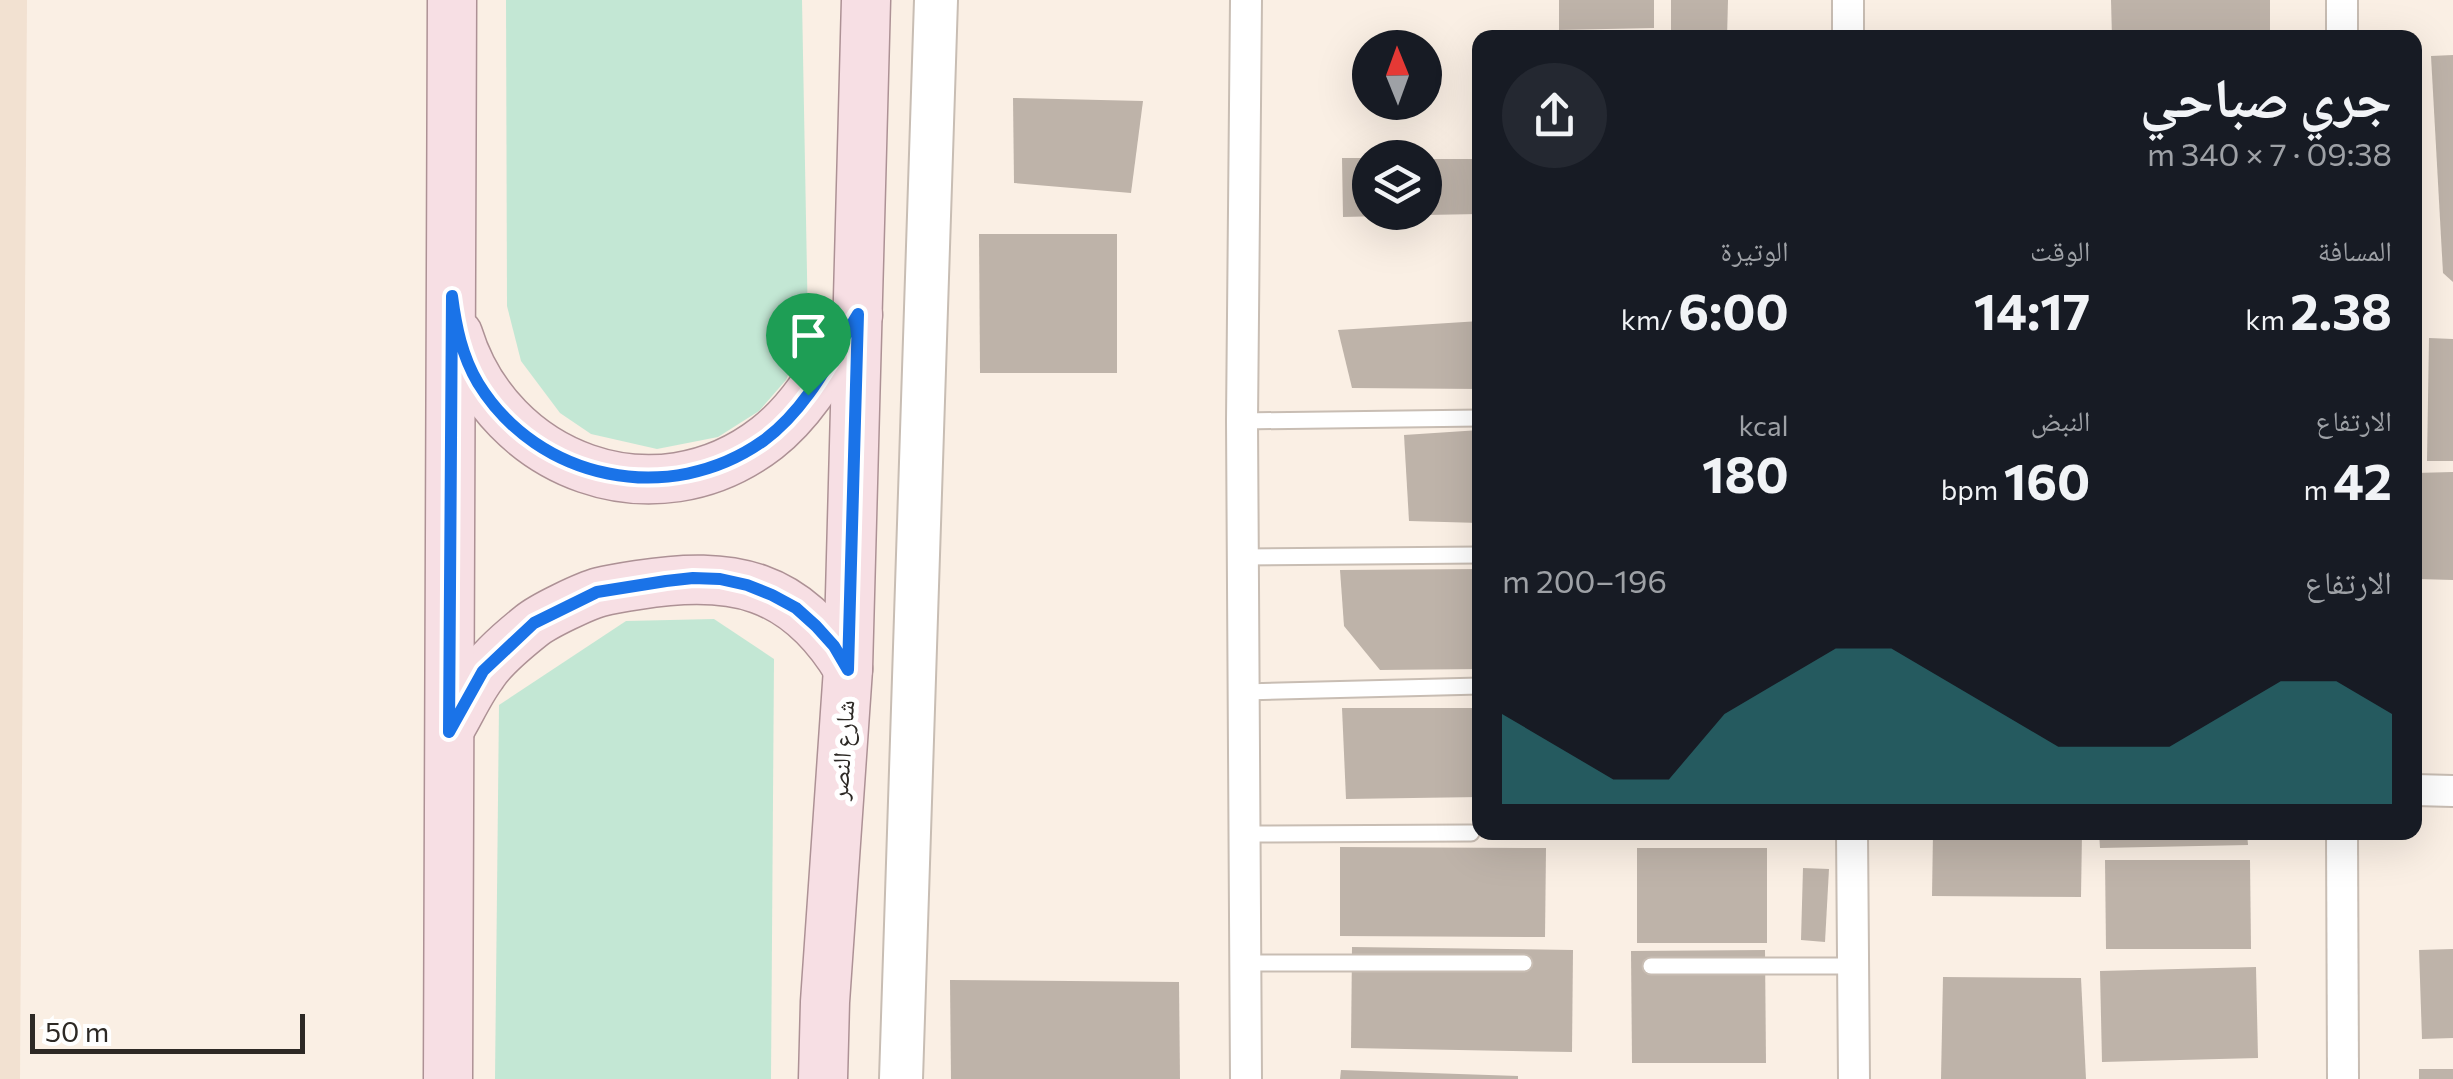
<!DOCTYPE html>
<html lang="ar">
<head>
<meta charset="utf-8">
<style>
	:root { --surface:#171b24; --page:#242831; --text:#f1f3f6; --muted:#9ea1a6; --accent:#2b7578 }
	body { margin:0; font-family:Commissioner,"Noto Naskh Arabic",sans-serif; background:var(--page); color:var(--text); direction:rtl; height:100vh; display:flex; flex-direction:column; font-size:38px; white-space:nowrap }
	* { box-sizing:border-box; margin:0 }
	p { font-size:32px; color:var(--muted) }
	.icon { flex:none; width:55px; height:55px; fill:none; stroke:currentColor; stroke-width:2; stroke-linecap:round; stroke-linejoin:round }
	.map { position:relative; flex:1; overflow:hidden; direction:ltr }
	.panel { position:absolute; left:1472px; top:30px; width:950px; height:810px; display:flex; flex-direction:column; background:var(--surface); border-radius:20px; box-shadow:0 10px 40px #0002; direction:rtl }
	.panel>* { flex:none }
	.needle { width:65px; rotate:359deg }
	.controls { position:absolute; left:1352px; top:30px; display:grid; gap:20px }
	.controls a { display:grid; place-items:center; width:90px; height:90px; border-radius:50%; background:var(--surface); box-shadow:0 10px 40px #0002; font-size:50px }
	.scale { position:absolute; left:30px; bottom:25px; width:275px; box-sizing:border-box; padding-left:10px; border:5px solid #2d2925; border-top:0; font-size:28px; line-height:35px; white-space:nowrap; color:#2d2925; -webkit-text-stroke:8px #fff; paint-order:stroke }
	.pin { position:absolute; display:grid; place-items:center; width:85px; height:85px; color:#fff; margin:-102px -42px; border-radius:50% 50% 50% 0; rotate:-45deg; box-shadow:0 0 10px #0007 }
	.pin .icon { rotate:45deg }
	.round { display:grid; place-items:center; flex:none; width:105px; height:105px; border-radius:52px; background:var(--page) }
	.headline { display:flex; align-items:center; justify-content:space-between; height:170px; padding:0 30px }
	h1 { font-size:55px; font-weight:700; line-height:75px }
	.metrics { display:grid; grid-template-columns:repeat(3,1fr); gap:15px; height:170px; padding:10px 30px }
	.metrics div { display:grid; align-content:center }
	.metrics b { font-size:50px; font-weight:700 }
	.metrics small { font-size:28px; font-weight:400 }
	.metrics p { font-size:28px }
	.chart { height:280px; padding:20px 30px }
	.chart p { display:flex; justify-content:space-between }
	.chart svg { width:100%; height:180px; margin-top:10px; fill:var(--accent); opacity:.7 }
	.map>svg:first-child { display:block }
	.built { fill:#f2e1d1 }
	.green { fill:#c3e7d4 }
	.building { fill:#beb3a9 }
	.lines { fill:none; stroke-linecap:round; stroke-linejoin:round }
	.lane-casing { stroke:#c8bdb3; stroke-width:19 }
	.street-casing { stroke:#c8bdb3; stroke-width:34 }
	.secondary-casing { stroke:#c8bdb3; stroke-width:46 }
	.primary-casing { stroke:#ad9195; stroke-width:51 }
	.lane { stroke:#fff; stroke-width:15 }
	.street { stroke:#fff; stroke-width:30 }
	.secondary { stroke:#fff; stroke-width:42 }
	.primary { stroke:#f7dfe4; stroke-width:48 }
	.route-casing { stroke:#fff; stroke-width:20 }
	.route { stroke:#1a73e8; stroke-width:12 }
	.labels { text-anchor:middle; stroke-width:10; stroke-linejoin:round; paint-order:stroke }
	.street-label { font-size:25px; fill:#2d2925; stroke:#fff }
</style>
</head>
<body>
<div class="map">
<svg width="2453" height="1079" viewBox="0 0 2453 1079">
	<rect width="100%" height="100%" fill="#faefe4"/>
	<polygon class="built" points="0,0 27,0 20,1079 0,1079"/>
	<g class="green">
		<polygon points="506,0 802,0 808,328 786,380 759,411 718,437 657,449 591,434 560,413 521,361 507,306"/>
		<polygon points="714,619 774,659 771,1079 495,1079 499,705 626,621"/>
	</g>
	<g class="building">
		<polygon points="1559,0 1654,0 1654,28 1559,30"/>
		<polygon points="1671,0 1728,0 1727,38 1671,38"/>
		<polygon points="2111,0 2270,0 2270,38 2112,38"/>
		<polygon points="2453,55 2453,282 2443,273 2431,56"/>
		<polygon points="1013,98 1143,101 1131,193 1014,183"/>
		<polygon points="1342,158 1370,158 1370,212 1383,212 1383,216 1343,217"/>
		<polygon points="1425,159 1480,159 1480,214 1425,215"/>
		<polygon points="979,234 1117,234 1117,373 980,373"/>
		<polygon points="1480,321 1480,389 1352,388 1338,330"/>
		<polygon points="2429,338 2453,339 2453,461 2427,461"/>
		<polygon points="1480,430 1480,523 1409,521 1404,435"/>
		<polygon points="2453,472 2453,580 2418,579 2415,473"/>
		<polygon points="1480,569 1480,669 1380,670 1344,626 1340,570"/>
		<polygon points="1342,708 1480,708 1480,797 1346,799"/>
		<polygon points="1933,832 2082,832 2081,897 1932,896"/>
		<polygon points="2099,832 2247,832 2248,845 2100,848"/>
		<polygon points="1340,847 1546,848 1545,937 1340,936"/>
		<rect x="1637" y="848" width="130" height="95"/>
		<polygon points="2105,860 2250,860 2251,949 2106,949"/>
		<polygon points="1803,868 1829,869 1825,942 1801,940"/>
		<polygon points="1352,947 1573,950 1572,1052 1351,1048"/>
		<polygon points="2453,949 2453,1038 2422,1039 2419,950"/>
		<polygon points="1765,950 1766,1063 1632,1063 1631,951"/>
		<polygon points="2256,967 2258,1058 2102,1062 2100,971"/>
		<polygon points="1943,977 2081,978 2086,1079 1941,1079"/>
		<polygon points="950,980 1179,982 1180,1079 951,1079"/>
		<rect x="2419" y="1069" width="34" height="10"/>
		<polygon points="1341,1070 1518,1076 1518,1079 1340,1079"/>
	</g>
	<g class="lines">
		<defs>
			<g id="lane">
				<polyline points="1242,421 1480,418"/>
				<polyline points="1242,557 1480,555"/>
				<polyline points="1244,692 1480,686"/>
				<polyline points="1245,834 1471,833"/>
				<polyline points="1245,963 1524,963"/>
				<polyline points="1651,966 1854,966"/>
			</g>
			<g id="street">
				<polyline points="1246,0 1242,421 1246,1079"/>
				<polyline points="1848,0 1848,38"/>
				<polyline points="2342,38 2342,0"/>
				<polyline points="2415,790 2453,791"/>
				<polyline points="1852,832 1854,1079"/>
				<polyline points="2342,832 2343,1079"/>
			</g>
			<polyline id="secondary" points="901,1079 936,0"/>
			<g id="primary">
				<path d="M 458,334 C 499,467 655,525 767,438 C 808,406 831,358 858,315"/>
				<path d="M 451,727 C 461,710 470,690 482,674 C 492,658 516,638 531,626 C 543,616 585,596 600,592 C 612,589 625,587 638,585 C 732,570 796,583 848,669"/>
				<polyline points="448,1079 452,0"/>
				<polyline points="823,1079 825,1002 848,669 866,0"/>
			</g>
		</defs>
		<use href="#lane" class="lane-casing"/>
		<use href="#street" class="street-casing"/>
		<use href="#secondary" class="secondary-casing"/>
		<use href="#primary" class="primary-casing"/>
		<use href="#lane" class="lane"/>
		<use href="#street" class="street"/>
		<use href="#secondary" class="secondary"/>
		<use href="#primary" class="primary"/>
	</g>
	<g class="lines">
		<defs>
			<path id="route" d="M 452,296 C 456,327 462,356 478,383 C 538,481 670,507 763,441 C 806,410 831,359 858,314 L 848,670 L 834,646 L 816,626 L 796,608 L 772,595 L 747,585 L 720,579 L 693,578 L 666,581 L 597,592 L 534,623 L 483,671 L 449,732 Z"/>
		</defs>
		<use href="#route" class="route-casing"/>
		<use href="#route" class="route"/>
	</g>
	<g class="labels">
		<g class="street-label">
			<text transform="translate(842 750) rotate(-86)" y="9">شارع النصر</text>
		</g>
	</g>
</svg>
<div class="controls">
<a><svg class="needle" viewBox="-14 -14 28 28"><path d="M0-13l5 13h-10z" fill="#e53935"/><path d="M0 13l5-13h-10z" fill="#9ea1a6"/></svg></a>
<a><svg class="icon" aria-label="layers" viewBox="0 0 24 24"><path d="M12 4l9 5-9 5-9-5zM3 14l9 5 9-5"/></svg></a>
</div>
<div class="scale">50 m</div>
<div class="pin" style="left:808px;top:395px;background:#1e9e55"><svg class="icon" aria-label="arrive" viewBox="0 0 24 24"><path d="M6 21V4h12l-3 4 3 4H6"/></svg></div>
<section class="panel">
<div class="headline"><div><h1>جري صباحي</h1><p>09:38 · 7 × 340 m</p></div><a class="round"><svg class="icon" aria-label="share" viewBox="0 0 24 24"><path d="M12 15V3M7 8l5-5 5 5M5 13v7h14v-7"/></svg></a></div>
<div class="metrics">
<div><p>المسافة</p><b>2.38<small> km</small></b></div>
<div><p>الوقت</p><b>14:17</b></div>
<div><p>الوتيرة</p><b>6:00<small> /km</small></b></div>
</div>
<div class="metrics">
<div><p>الارتفاع</p><b>42<small> m</small></b></div>
<div><p>النبض</p><b>160<small> bpm</small></b></div>
<div><p>kcal</p><b>180</b></div>
</div>
<div class="chart"><p><span>الارتفاع</span>196–200 m</p>
<svg viewBox="0 0 160 44" preserveAspectRatio="none"><path d="M0 44V22L10 30L20 38L30 38L40 22L50 14L60 6L70 6L80 14L90 22L100 30L110 30L120 30L130 22L140 14L150 14L160 22V44z"/></svg>
</div>
</section>
</div>
</body>
</html>
